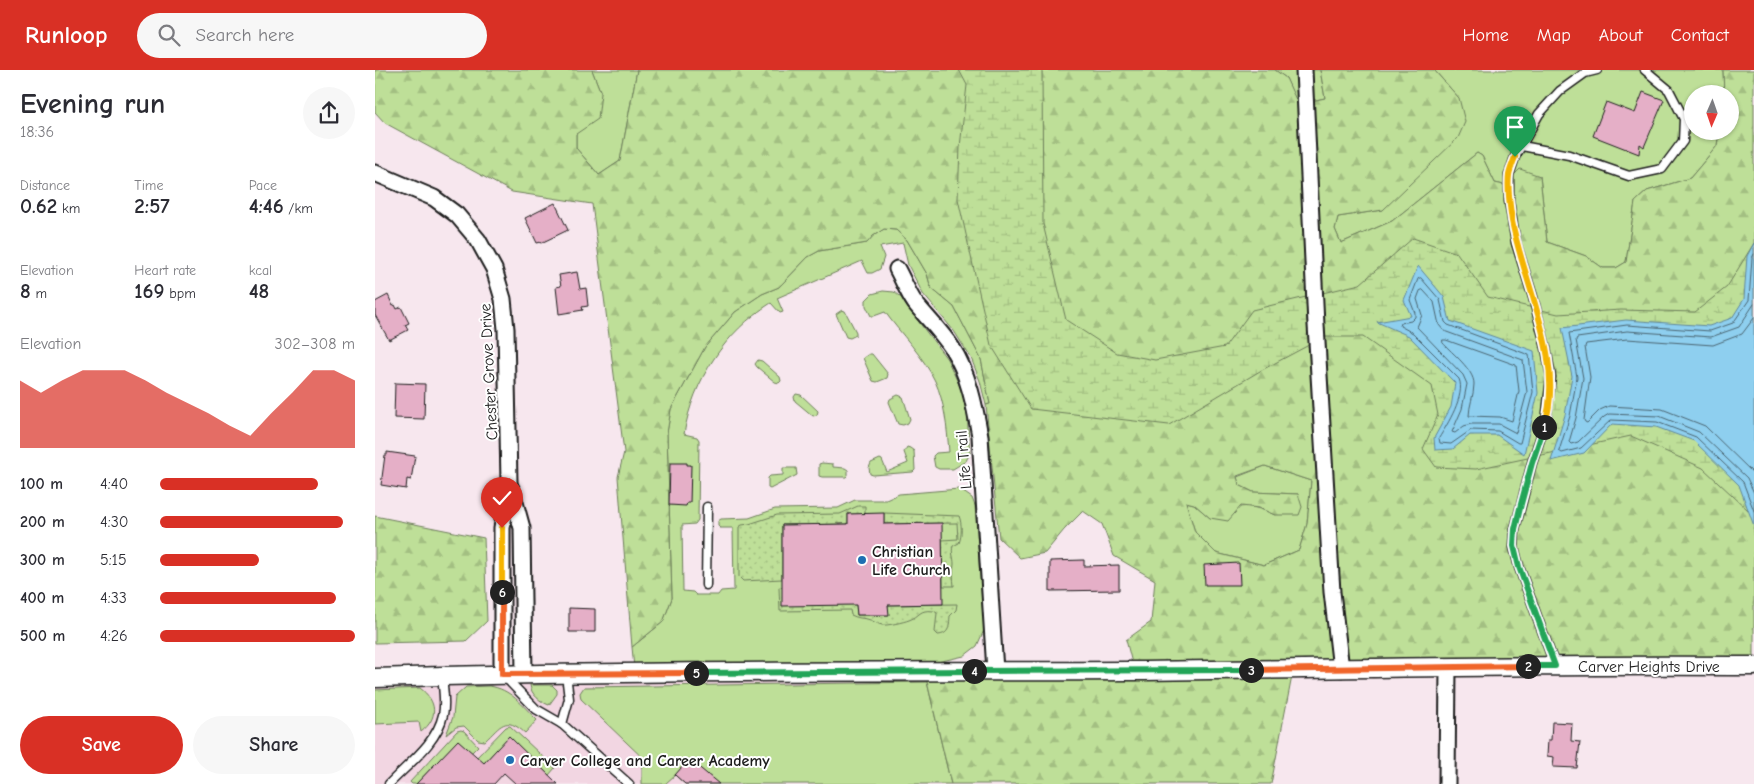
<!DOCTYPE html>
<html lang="en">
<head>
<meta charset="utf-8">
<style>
	:root { --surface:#fff; --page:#f7f7f7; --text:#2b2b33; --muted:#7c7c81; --accent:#d93025 }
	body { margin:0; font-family:"Comic Neue",sans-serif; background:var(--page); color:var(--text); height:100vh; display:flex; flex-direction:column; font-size:19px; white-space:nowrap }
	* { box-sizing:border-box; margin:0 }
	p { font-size:16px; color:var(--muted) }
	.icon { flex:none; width:28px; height:28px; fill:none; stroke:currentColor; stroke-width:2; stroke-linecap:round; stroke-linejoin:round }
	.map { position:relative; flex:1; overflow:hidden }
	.details { display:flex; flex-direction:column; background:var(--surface); width:375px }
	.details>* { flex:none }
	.needle { width:32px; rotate:182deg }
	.tools { position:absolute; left:1309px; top:15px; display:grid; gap:10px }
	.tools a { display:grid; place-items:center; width:55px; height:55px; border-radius:50%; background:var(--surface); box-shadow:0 1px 4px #0004; font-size:25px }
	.pin { position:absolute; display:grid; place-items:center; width:42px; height:42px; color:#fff; margin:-51px -21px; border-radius:50% 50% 50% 0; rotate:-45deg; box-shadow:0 0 5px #0007 }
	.pin .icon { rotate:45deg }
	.km { position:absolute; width:25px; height:25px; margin:-12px; border-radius:50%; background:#222; color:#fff; font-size:14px; line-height:25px; text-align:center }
	.round { display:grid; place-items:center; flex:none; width:52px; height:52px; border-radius:26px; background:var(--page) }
	.summary { display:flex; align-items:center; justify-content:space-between; height:85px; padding:0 20px }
	h1 { font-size:28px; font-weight:800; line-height:38px }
	.stats { display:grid; grid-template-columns:repeat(3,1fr); gap:8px; height:85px; padding:5px 20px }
	.stats div { display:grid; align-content:center }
	.stats b { font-size:21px; font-weight:800 }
	.stats small { font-size:14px; font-weight:400 }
	.stats p { font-size:14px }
	.chart { height:140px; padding:10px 20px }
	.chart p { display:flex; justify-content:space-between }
	.chart svg { width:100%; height:90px; margin-top:5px; fill:var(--accent); opacity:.7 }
	.action { display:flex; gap:10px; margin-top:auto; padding:10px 20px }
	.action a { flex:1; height:58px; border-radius:30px; background:var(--accent); color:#fff; font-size:20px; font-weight:800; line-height:58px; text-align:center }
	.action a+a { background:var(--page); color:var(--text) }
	ul { padding:0 20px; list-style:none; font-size:16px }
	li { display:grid; grid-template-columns:80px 60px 1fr; align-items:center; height:38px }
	li i { height:12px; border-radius:6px; background:var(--accent) }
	header { display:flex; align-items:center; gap:30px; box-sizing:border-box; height:70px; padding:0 25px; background:var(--accent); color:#fff }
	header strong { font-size:24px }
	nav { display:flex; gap:28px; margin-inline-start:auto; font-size:18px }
	.search { width:350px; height:45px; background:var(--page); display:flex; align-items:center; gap:12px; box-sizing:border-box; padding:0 18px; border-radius:28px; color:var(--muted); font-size:19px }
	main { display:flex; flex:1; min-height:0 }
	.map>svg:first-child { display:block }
	.built { fill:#f2d6e2 }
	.grass { fill:#bedf98; stroke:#6d7e5a }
	.forest { fill:url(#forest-firs); stroke:#6d7e5a; fill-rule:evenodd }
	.wetland { fill:url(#wetland-marsh); stroke:#6d7e5a }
	.park { fill:url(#park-dots); stroke:#6d7e5a }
	.water { fill:#8ecfef; stroke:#60879b }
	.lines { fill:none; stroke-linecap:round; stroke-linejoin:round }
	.shore { stroke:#4a6470; stroke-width:1 }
	.building { fill:#e5afc7; stroke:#1c1c1c }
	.service-casing { stroke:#1c1c1c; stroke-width:11 }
	.minor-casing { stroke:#1c1c1c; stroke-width:19 }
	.tertiary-casing { stroke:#1c1c1c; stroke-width:21 }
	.service { stroke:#fff; stroke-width:8 }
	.minor { stroke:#fff; stroke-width:15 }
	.tertiary { stroke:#fff; stroke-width:18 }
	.split-1-casing { stroke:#fff; stroke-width:10 }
	.split-2-casing { stroke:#fff; stroke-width:10 }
	.split-3-casing { stroke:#fff; stroke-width:10 }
	.split-4-casing { stroke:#fff; stroke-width:10 }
	.split-5-casing { stroke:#fff; stroke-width:10 }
	.split-6-casing { stroke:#fff; stroke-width:10 }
	.split-7-casing { stroke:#fff; stroke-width:10 }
	.split-1 { stroke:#f5b400; stroke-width:6 }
	.split-2 { stroke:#22a559; stroke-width:6 }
	.split-3 { stroke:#f0652b; stroke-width:6 }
	.split-4 { stroke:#22a559; stroke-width:6 }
	.split-5 { stroke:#22a559; stroke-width:6 }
	.split-6 { stroke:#f0652b; stroke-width:6 }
	.split-7 { stroke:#f5b400; stroke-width:6 }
	.poi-dot { fill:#1f6fb2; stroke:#fff; stroke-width:2 }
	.labels { text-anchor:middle; stroke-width:4; stroke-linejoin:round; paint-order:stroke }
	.street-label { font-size:16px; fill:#1c1c1c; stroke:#fff }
	.poi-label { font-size:16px; font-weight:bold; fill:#1c1c1c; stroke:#fff; text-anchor:start }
</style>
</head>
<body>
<header>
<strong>Runloop</strong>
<div class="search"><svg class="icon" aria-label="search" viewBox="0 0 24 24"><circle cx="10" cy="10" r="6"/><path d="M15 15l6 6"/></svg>Search here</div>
<nav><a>Home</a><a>Map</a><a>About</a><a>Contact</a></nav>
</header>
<main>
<section class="details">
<div class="summary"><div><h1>Evening run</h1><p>18:36</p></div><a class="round"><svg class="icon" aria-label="share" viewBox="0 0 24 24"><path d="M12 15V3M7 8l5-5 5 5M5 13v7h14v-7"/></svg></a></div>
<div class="stats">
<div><p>Distance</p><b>0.62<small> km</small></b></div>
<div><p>Time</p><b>2:57</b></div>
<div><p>Pace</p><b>4:46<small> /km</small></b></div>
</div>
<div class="stats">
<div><p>Elevation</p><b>8<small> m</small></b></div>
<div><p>Heart rate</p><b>169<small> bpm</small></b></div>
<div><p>kcal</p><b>48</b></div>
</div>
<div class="chart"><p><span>Elevation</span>302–308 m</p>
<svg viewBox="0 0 160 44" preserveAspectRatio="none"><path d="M0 44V11L10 17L20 11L30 6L40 6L50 6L60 11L70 17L80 22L90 27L100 33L110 38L120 27L130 17L140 6L150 6L160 11V44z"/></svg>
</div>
<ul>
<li><b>100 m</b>4:40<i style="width:81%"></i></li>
<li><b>200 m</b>4:30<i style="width:94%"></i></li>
<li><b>300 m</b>5:15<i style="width:51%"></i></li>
<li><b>400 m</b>4:33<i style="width:90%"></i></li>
<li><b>500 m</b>4:26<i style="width:100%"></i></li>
</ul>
<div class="action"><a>Save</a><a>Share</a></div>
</section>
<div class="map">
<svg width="1379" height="714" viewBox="0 0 1379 714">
	<defs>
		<pattern id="forest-firs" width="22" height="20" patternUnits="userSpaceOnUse" patternTransform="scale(1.25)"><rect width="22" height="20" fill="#bedf98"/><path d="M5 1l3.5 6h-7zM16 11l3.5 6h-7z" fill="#a3bf82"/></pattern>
		<pattern id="wetland-marsh" width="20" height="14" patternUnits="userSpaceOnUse" patternTransform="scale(1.25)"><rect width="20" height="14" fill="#bedf98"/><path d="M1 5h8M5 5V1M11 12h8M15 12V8" fill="none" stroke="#a3bf82"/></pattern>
		<pattern id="park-dots" width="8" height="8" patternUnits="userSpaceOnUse" patternTransform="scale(1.25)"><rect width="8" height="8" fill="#bedf98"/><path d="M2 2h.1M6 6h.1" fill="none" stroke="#a3bf82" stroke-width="1.8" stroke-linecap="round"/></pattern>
	</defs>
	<rect width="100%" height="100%" fill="#f7e7ee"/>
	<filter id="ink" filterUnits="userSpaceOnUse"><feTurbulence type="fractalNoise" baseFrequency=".02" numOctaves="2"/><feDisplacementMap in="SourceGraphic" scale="10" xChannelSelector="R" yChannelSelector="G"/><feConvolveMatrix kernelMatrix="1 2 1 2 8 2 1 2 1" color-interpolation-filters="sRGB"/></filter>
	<g filter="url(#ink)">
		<polygon class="built" points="550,603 576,714 0,714 0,614"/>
		<g class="grass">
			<polygon points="217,0 262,0 245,91 224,105 201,78 201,64 226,23"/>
			<polygon points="900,0 945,0 950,28 922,34 911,8"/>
			<polygon points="1059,0 1348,0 1349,24 1318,24 1318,61 1344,61 1342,76 1315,108 1272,121 1260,132 1251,192 1241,198 1228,198 1211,186 1172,172 1165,106 1129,115 1120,113 1107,86 1102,83 1017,151 966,173 960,159 963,147 1008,140 1084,28"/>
			<path d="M 509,159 L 521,160 L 532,170 L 552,204 L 556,218 L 579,237 L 606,289 L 615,334 L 611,335 L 605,311 L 596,288 L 579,261 L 548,224 L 533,195 L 528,173 L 505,177 L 509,187 L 505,199 L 497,203 L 493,203 L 487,191 L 402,228 L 408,242 L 405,243 L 396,233 C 350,262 318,310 309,364 L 322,367 L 324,370 L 323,450 L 320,454 L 307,455 L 308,521 L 318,522 L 321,525 L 343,525 L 346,521 L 359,520 L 358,458 L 345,458 L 343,456 L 343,451 L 346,449 L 374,448 L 400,439 L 463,438 L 480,430 L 511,430 L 524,424 L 584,419 L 597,428 L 600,436 L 609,560 L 602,576 L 589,586 L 549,595 L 259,598 L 257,577 L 288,552 L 297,528 L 292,363 L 296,339 L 330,277 L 360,242 L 387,224 L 404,217 L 433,187 L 444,181 L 492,173 L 498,166 Z"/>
			<path d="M 508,221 L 519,222 L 529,230 L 534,239 L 572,289 L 587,321 L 592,345 L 595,383 L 591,391 L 578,399 L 564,399 L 560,397 L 558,386 L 561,383 L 574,382 C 572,358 570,333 560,311 C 549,287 525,263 510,242 L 499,246 L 496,246 L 491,236 L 491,230 L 497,224 Z"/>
			<polygon points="467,240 470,241 481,262 481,265 475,268 471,267 461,244"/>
			<polygon points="494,284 497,284 513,304 512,308 502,312 498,311 488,288"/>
			<polygon points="383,290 387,291 405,307 406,311 404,313 400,312 382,297 380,294"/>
			<polygon points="421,324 426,325 443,341 442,345 438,346 420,331 419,327"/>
			<polygon points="523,325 528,327 535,349 533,353 528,355 523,354 514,332 515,329"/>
			<polygon points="532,377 535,378 539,381 540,400 538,402 498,405 495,404 494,398 496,393 505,389 507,390 512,402 533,393 529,382"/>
			<polygon points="447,393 458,394 458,397 470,398 473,400 473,405 471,407 447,407 444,406 444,394"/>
			<path d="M 890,396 L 936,411 L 932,454 L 924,480 L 889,495 L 841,483 L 820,462 L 811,432 L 819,434 L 835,448 C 864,436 869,431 900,445 L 923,424 L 878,422 L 864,415 L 862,407 Z"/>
			<polygon points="408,398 421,398 422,405 395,419 393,418 393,408 395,406 408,405"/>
			<polygon points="552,612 576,714 310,714 300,705 290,714 267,714 267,698 273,693 206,629 205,623 209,617"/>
			<path d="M 155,615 L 177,615 L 182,620 L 182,624 L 174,635 C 166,632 156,625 155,615 Z"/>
			<path d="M 114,616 C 136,619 147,635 162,650 L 150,663 C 130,645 126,656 110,671 L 103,670 L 89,656 L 81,657 L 71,665 L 78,647 L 80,627 L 91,617 Z"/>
			<path d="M 45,618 C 62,631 64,648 46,662 L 44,652 L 0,654 L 0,620 Z"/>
			<polygon points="135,656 180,698 174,705 134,667 108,694 101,688 131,657"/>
			<polygon points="86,660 89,661 103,676 96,683 83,671 41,714 37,714 35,712 82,661"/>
		</g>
		<g class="forest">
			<path d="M 0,0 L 217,0 L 226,23 L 223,49 L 201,64 L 201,78 L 224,105 L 245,91 L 262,0 L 900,0 L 911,8 L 923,34 L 950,28 L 945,0 L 1059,0 L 1084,28 L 1090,52 L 1083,68 L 1008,140 L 963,147 L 960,159 L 966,173 L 1017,151 L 1102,83 L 1107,86 L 1120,113 L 1129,115 L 1145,99 L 1165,106 L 1172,172 L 1211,186 L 1228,198 L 1241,198 L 1251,192 L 1260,132 L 1272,121 L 1315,108 L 1342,76 L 1344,61 L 1355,61 L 1355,24 L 1349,24 L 1348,0 L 1379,0 L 1379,588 L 757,593 L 751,570 L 776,552 L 780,510 L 739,486 L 727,454 L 708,441 L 689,460 L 670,483 L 645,488 L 624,468 L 611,335 L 615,334 L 606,289 L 579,237 L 556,218 L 552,204 L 532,170 L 521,160 L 509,159 L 498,166 L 492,173 L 444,181 L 433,187 L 404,217 L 387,224 L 360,242 L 330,277 L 296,339 L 292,363 L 297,528 L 288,552 L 257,577 L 243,407 L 249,382 L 217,134 L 137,122 L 10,53 L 0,42 ZM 890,396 L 936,411 L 932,454 L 924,480 L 889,495 L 841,483 L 820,462 L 811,432 L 819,434 L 835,448 L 853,451 L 866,436 L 884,438 L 900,445 L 924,445 L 927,437 L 923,424 L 878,422 L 864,415 L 862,406 Z"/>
			<polygon points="0,446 109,468 112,551 91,571 0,573"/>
			<polygon points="918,601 896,714 576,714 550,603"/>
		</g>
		<polygon class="wetland" points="584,0 667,0 668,154 691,250 742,283 780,290 850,277 877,240 985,214 1038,168 1082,183 1113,227 1183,244 1246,240 1320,242 1352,217 1379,173 1373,440 1328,398 1256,366 1101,399 1061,397 1048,379 1063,345 1057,316 988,267 949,267 885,301 794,355 656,339 616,275 583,129 585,77 592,15"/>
		<g class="park">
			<polygon points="483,436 490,436 490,444 473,444 473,454 407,455 407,509 368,511 364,507 364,457 367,455 374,454 402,445 465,444"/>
			<path d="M 509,443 L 584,446 C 587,453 587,466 584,473 L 578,476 C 576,483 579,487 579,494 C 578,502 578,508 579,516 L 568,516 L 567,470 L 583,469 L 582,453 L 509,454 Z"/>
			<path d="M 404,517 L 481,535 L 482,545 L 513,545 L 513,535 L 582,534 L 581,540 L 575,546 C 574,556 575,564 563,565 L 560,562 L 562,543 L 559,541 C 543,539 546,546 534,550 C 529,552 511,556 507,555 C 502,554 497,550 492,549 C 486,548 482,548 476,545 L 475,540 L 405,541 Z"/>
		</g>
		<g class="water">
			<polygon points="1379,173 1379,456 1364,415 1319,371 1281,357 1237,354 1209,383 1176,391 1190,345 1197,306 1187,258 1251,250 1334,256 1357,248 1369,229 1372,186"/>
			<polygon points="1043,196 1069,227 1075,251 1159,281 1163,323 1149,384 1122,365 1095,365 1078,379 1060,380 1059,368 1076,337 1080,313 1034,266 1002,252 1036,246 1029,230"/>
		</g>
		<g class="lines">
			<g class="shore">
				<polyline points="1379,184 1377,188 1374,230 1358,253 1335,261 1252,255 1194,263 1202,307 1195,346 1184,381 1187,383 1206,378 1236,350 1282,352 1321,367 1368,412 1379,441"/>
				<path d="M 1046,208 L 1065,230 L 1070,252 L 1073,255 L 1154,285 L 1158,322 L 1145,373 L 1143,373 L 1123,361 L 1096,360 L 1076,374 L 1065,373 L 1064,368 C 1072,355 1091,325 1084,309 L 1038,263 L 1025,256 L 1026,253 L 1036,251 L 1040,247 L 1040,243 L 1035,230 L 1043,209 Z"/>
				<polygon points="1048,220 1059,232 1064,255 1069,261 1148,290 1152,322 1141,363 1124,354 1096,354 1089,356 1080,363 1077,362 1087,339 1092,314 1088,305 1042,257 1047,245 1042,229 1045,221"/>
				<polyline points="1379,234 1364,257 1336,267 1252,261 1202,268 1201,270 1208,308 1201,348 1194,372 1196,374 1203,372 1229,347 1234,344 1284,346 1324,362 1372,408 1379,423"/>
				<polyline points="1379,248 1367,264 1338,275 1252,269 1211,274 1210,277 1215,307 1209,350 1210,352 1212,353 1225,340 1234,336 1287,339 1330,356 1379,404"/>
				<path d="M 1068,270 L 1071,270 L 1141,295 L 1144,321 L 1137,351 L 1125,347 L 1094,346 C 1094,336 1099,325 1099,314 C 1099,300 1077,283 1068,273 Z"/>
			</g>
		</g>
		<g class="building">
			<polygon points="1268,22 1289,30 1269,77 1265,74 1264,84 1218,66 1231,32 1260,43"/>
			<polygon points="180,133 193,160 166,173 166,172 162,173 150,148"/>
			<polygon points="202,202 205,219 211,218 213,236 207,237 208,240 184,244 181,217 186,216 184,205"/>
			<polygon points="13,225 18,236 20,235 22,239 26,237 34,253 30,255 33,260 14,270 0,245 0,232"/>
			<polygon points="20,313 50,314 49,349 19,348"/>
			<polygon points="12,382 40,386 36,410 32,409 31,419 6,415 10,385 12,385"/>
			<polygon points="295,393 312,393 312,395 316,395 315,433 312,433 311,436 294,435"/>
			<polygon points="509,443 509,454 567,453 568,534 513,535 514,545 482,545 481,535 407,536 407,455 473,454 473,444"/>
			<polygon points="709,490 709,496 744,495 744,520 675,521 675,491"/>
			<polygon points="864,493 865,515 830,515 829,495"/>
			<polygon points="194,538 220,539 220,562 194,562"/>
			<polygon points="1177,652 1197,653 1196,671 1205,672 1202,698 1178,697 1179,687 1172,686 1173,670 1176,670"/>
			<polygon points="134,666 183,714 141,714 129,703 119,714 41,714 83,670 109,693"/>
			<polygon points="314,689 344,714 310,714 300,705"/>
		</g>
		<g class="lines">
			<defs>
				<g id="service">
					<polyline points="1147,76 1194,85 1254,106 1287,99 1308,71 1309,49 1294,20 1270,0"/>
					<polyline points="331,515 332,437"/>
					<polyline points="1180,596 1144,497 1139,477 1140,459 1157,393 1171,351 1176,307 1171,278 1158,227 1141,173 1134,131 1134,105 1140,87 1164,44 1185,21 1210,3 1222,0"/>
					<polyline points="129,606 161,639 187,654 254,714"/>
					<polyline points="187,654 194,629 191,604"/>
					<path d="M 14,714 C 33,694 62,673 68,645 C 71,633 68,618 67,606"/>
				</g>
				<g id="minor">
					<polyline points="929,0 941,255 957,522 966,599"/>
					<polyline points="0,103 59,128 82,145 103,170 119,199 128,229 131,259 134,412 127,458 127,604"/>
					<path d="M 522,199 C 528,210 533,223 540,233 C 552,248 566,261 577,278 C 593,302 600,337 605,366 L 620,601"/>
					<polyline points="136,418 147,458 149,604"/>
					<polyline points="1072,714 1073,597"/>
				</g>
				<path id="tertiary" d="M 0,608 C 252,600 504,602 755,601 C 963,599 1171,594 1379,596"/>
			</defs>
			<use href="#service" class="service-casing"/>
			<use href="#minor" class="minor-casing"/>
			<use href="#tertiary" class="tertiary-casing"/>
			<use href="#service" class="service"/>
			<use href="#minor" class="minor"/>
			<use href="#tertiary" class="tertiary"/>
		</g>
	</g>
	<g class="lines" filter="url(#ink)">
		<defs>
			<path id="split-1" d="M 1140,87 C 1138,93 1135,99 1134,105 C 1132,120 1135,136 1137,151 C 1149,215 1191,293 1169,357"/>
			<polyline id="split-2" points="1153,596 1180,596 1144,497 1139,476 1140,459 1146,434 1157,393 1169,357"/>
			<polyline id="split-3" points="876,600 1153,596"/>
			<polyline id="split-4" points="599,601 876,600"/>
			<polyline id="split-5" points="321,603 599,601"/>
			<polyline id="split-6" points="127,522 127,604 321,603"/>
			<polyline id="split-7" points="127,458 127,522"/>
		</defs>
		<use href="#split-1" class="split-1-casing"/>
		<use href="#split-2" class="split-2-casing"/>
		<use href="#split-3" class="split-3-casing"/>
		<use href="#split-4" class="split-4-casing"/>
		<use href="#split-5" class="split-5-casing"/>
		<use href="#split-6" class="split-6-casing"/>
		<use href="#split-7" class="split-7-casing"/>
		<use href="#split-1" class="split-1"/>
		<use href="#split-2" class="split-2"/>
		<use href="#split-3" class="split-3"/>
		<use href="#split-4" class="split-4"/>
		<use href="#split-5" class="split-5"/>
		<use href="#split-6" class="split-6"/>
		<use href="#split-7" class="split-7"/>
	</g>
	<g class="poi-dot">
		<circle cx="487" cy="490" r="5"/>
		<circle cx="135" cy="690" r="5"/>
	</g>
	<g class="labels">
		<g class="street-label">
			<text transform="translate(113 302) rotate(-93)" y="6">Chester Grove Drive</text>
			<text transform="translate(588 390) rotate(-95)" y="6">Life Trail</text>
			<text x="1274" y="602">Carver Heights Drive</text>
		</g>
		<g class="poi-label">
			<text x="497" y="487">Christian<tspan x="497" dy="18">Life Church</tspan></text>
			<text x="145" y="696">Carver College and Career Academy</text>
		</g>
	</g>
</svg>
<div class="tools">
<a><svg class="needle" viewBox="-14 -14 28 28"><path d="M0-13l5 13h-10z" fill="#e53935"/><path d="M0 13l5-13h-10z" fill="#7c7c81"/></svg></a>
</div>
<div class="pin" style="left:1140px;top:87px;background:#1e9e55"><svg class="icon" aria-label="arrive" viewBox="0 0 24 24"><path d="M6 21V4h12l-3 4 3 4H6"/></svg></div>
<div class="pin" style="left:127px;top:458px;background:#d93025"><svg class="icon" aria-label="check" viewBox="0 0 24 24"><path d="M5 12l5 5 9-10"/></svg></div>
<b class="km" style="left:1169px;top:357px">1</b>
<b class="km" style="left:1153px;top:596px">2</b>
<b class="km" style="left:876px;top:600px">3</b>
<b class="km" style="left:599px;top:601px">4</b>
<b class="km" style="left:321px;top:603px">5</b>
<b class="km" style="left:127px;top:522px">6</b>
</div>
</main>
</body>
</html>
